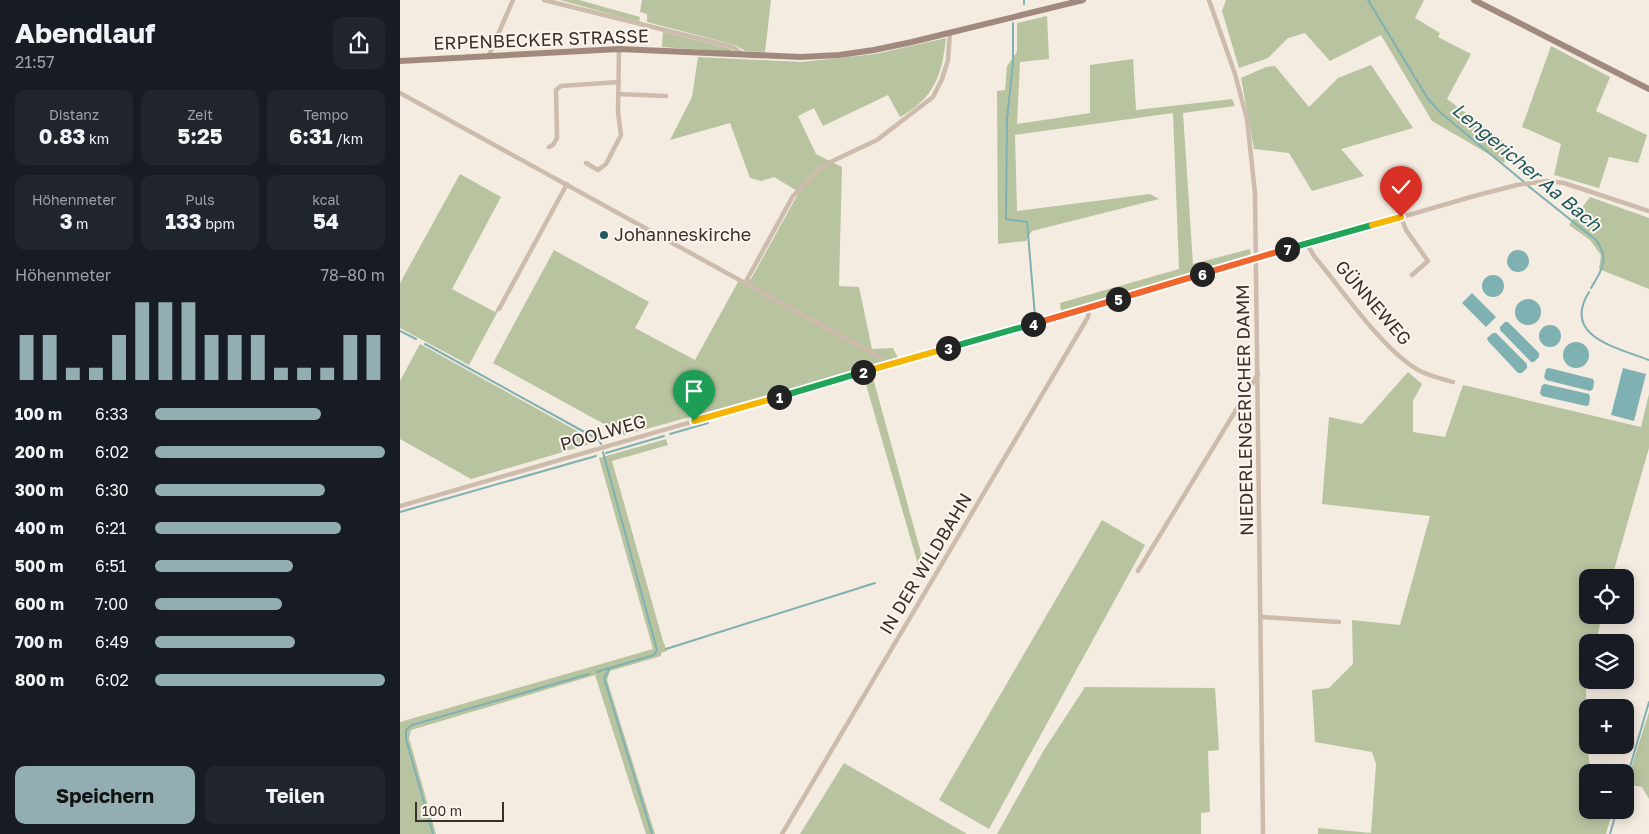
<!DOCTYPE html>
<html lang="de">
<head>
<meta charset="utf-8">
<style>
	:root { --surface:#171b24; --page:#20242c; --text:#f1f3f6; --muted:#9ea1a6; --accent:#92aeb2 }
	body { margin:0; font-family:"Golos Text",sans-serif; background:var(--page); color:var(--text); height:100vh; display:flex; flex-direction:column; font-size:19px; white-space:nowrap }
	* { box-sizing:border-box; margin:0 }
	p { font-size:16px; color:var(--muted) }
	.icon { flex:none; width:28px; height:28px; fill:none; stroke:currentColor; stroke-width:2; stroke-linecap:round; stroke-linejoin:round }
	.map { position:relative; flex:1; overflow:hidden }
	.details { display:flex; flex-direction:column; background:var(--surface); width:400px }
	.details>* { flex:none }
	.buttons { position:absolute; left:1179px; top:569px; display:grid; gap:10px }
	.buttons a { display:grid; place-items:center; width:55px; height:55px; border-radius:10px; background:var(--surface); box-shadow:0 2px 12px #0003; font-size:25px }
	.scale { position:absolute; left:15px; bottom:12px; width:89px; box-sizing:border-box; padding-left:5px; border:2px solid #3b302b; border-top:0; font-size:14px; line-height:18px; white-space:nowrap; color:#3b302b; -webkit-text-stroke:4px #fbf5ee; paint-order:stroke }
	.pin { position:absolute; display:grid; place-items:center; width:42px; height:42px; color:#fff; margin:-51px -21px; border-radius:50% 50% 50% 0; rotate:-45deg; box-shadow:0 0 5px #0007 }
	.pin .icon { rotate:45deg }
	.km { position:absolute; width:25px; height:25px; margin:-12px; border-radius:50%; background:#222; color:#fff; font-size:14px; line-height:25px; text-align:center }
	.round { display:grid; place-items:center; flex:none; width:52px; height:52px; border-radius:10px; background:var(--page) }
	.summary { display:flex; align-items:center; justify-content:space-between; height:85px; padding:0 15px }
	h1 { font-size:28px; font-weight:700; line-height:38px }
	.stats { display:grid; grid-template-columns:repeat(3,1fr); gap:8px; height:85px; padding:5px 15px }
	.stats div { display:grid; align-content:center; border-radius:10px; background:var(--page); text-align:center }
	.stats b { font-size:21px; font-weight:700 }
	.stats small { font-size:14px; font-weight:400 }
	.stats p { font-size:14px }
	.chart { height:140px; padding:10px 15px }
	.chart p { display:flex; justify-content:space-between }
	.chart svg { width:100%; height:90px; margin-top:5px; stroke:var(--accent); stroke-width:6 }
	.button { display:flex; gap:10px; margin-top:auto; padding:10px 15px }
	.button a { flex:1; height:58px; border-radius:10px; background:var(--accent); color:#111; font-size:20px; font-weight:700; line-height:58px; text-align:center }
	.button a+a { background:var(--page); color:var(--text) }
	ul { padding:0 15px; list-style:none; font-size:16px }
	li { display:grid; grid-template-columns:80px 60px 1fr; align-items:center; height:38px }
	li i { height:12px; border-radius:6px; background:var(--accent) }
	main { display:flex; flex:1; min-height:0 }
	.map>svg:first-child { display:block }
	.green { fill:#b8c4a0 }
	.water { fill:#7fb0b2 }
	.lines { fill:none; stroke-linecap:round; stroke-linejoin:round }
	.stream { stroke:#7fb0b2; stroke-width:2 }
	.minor { stroke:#cdbbac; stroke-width:4.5 }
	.secondary { stroke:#a18a7d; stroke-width:6 }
	.split-1-casing { stroke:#fff; stroke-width:10 }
	.split-2-casing { stroke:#fff; stroke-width:10 }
	.split-3-casing { stroke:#fff; stroke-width:10 }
	.split-4-casing { stroke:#fff; stroke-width:10 }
	.split-5-casing { stroke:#fff; stroke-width:10 }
	.split-6-casing { stroke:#fff; stroke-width:10 }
	.split-7-casing { stroke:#fff; stroke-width:10 }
	.split-8-casing { stroke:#fff; stroke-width:10 }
	.split-9-casing { stroke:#fff; stroke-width:10 }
	.split-1 { stroke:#f5b400; stroke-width:6 }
	.split-2 { stroke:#22a559; stroke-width:6 }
	.split-3 { stroke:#f5b400; stroke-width:6 }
	.split-4 { stroke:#22a559; stroke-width:6 }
	.split-5 { stroke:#f0652b; stroke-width:6 }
	.split-6 { stroke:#f0652b; stroke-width:6 }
	.split-7 { stroke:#f0652b; stroke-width:6 }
	.split-8 { stroke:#22a559; stroke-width:6 }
	.split-9 { stroke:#f5b400; stroke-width:6 }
	.poi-dot { fill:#1f5a5e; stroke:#fbf5ee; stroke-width:2 }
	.labels { text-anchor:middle; stroke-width:4; stroke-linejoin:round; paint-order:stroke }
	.street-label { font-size:18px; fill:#3b302b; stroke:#fbf5ee }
	.poi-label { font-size:18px; fill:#3b302b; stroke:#fbf5ee; text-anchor:start }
	.water-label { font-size:19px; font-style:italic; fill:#1f5a5e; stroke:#fbf5ee }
</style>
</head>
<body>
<main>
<section class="details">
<div class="summary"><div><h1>Abendlauf</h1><p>21:57</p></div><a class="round"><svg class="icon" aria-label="share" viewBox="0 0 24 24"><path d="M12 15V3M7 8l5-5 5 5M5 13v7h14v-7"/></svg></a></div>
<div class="stats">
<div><p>Distanz</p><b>0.83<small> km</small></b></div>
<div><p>Zeit</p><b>5:25</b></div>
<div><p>Tempo</p><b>6:31<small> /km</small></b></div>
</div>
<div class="stats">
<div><p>Höhenmeter</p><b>3<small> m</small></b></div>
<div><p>Puls</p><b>133<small> bpm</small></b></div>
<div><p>kcal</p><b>54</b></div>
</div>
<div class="chart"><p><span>Höhenmeter</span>78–80 m</p>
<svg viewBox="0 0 160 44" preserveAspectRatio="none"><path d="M5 44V22M15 44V22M25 44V38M35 44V38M45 44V22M55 44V6M65 44V6M75 44V6M85 44V22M95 44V22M105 44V22M115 44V38M125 44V38M135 44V38M145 44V22M155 44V22"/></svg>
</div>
<ul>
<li><b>100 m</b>6:33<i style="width:72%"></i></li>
<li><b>200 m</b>6:02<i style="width:100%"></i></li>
<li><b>300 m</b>6:30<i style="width:74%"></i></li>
<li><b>400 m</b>6:21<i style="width:81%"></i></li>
<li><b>500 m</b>6:51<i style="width:60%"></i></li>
<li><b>600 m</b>7:00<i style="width:55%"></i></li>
<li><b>700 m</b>6:49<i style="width:61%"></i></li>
<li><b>800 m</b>6:02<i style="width:100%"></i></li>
</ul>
<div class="button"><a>Speichern</a><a>Teilen</a></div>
</section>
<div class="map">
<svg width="1249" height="834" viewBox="0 0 1249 834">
	<rect width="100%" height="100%" fill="#f4ebe1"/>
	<g class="green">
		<polygon points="160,0 179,0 240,17 239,22"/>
		<polygon points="242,0 371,0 365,52 345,51 335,45 247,22 247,14 240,12"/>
		<polygon points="826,0 1024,0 1015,18 1040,33 1038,37 1071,54 1047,99 1110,146 1104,163 1032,121 981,35 930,61 905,33 888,38 868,58 839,68 822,11"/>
		<polygon points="647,16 649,59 620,62 617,124 690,113 690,65 733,59 736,110 832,99 835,106 783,113 793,264 850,249 851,256 661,311 660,303 779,269 773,113 615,135 617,211 750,194 759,199 632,231 626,241 598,244 597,91 605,90 607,66 617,52 617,23"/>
		<polygon points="263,32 331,49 334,52 262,47"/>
		<path d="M 546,38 C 542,76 534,98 500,117 L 488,95 L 423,126 L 414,108 L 398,116 L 416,154 L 442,167 L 439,286 L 459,287 L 472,349 L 493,348 L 499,360 L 224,435 L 93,363 L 154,250 L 249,302 L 235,328 L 295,360 L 338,282 L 351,279 L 399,192 L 374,177 L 361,181 L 350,178 L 330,123 L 270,140 L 292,97 L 298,57 L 402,62 L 475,54 Z"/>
		<polygon points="1151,46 1210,77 1196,111 1247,135 1238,163 1209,157 1199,188 1154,175 1161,144 1122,127"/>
		<polygon points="971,65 1013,128 941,149 964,176 912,191 889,153 854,149 841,78 866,67 875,66 909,107 938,78"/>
		<polygon points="60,174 101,197 52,289 95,312 97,308 99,309 69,365 0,328 0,283"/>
		<polygon points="1190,197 1249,218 1249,289 1199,269 1201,255 1190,240 1169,225"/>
		<polygon points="20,344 197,442 71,479 0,439 0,381"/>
		<polygon points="1008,372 1022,384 1013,401 1013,432 1045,437 1063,385 1241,427 1249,394 1249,448 1212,577 1188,578 1188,615 1202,615 1196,642 1188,642 1188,678 1186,686 1187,746 1191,772 1188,772 1188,810 1197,810 1198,813 1211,816 1206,834 918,834 918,828 971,833 976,764 972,752 915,742 912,690 929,688 953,664 952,620 1000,625 1030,516 922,504 929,417 962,424"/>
		<polygon points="473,378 524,564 519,568 465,381"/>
		<polygon points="266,439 268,445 212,461 263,641 267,651 261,653 261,656 210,671 207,680 255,834 246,834 195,675 11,730 9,738 36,834 0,834 0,722 253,649 199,458"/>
		<polygon points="702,520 745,545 589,829 539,800"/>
		<polygon points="685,687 815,688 819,750 808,751 810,812 801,813 801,834 597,834 644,750"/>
		<polygon points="1249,712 1249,799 1242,787 1226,784"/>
		<polygon points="444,763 567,834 400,834"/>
	</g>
	<g class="water">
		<circle cx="1118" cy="261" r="11"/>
		<circle cx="1093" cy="286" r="11"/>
		<polygon points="1072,293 1096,317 1086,327 1062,303"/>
		<circle cx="1128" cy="312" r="13"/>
		<polygon points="1105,322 1108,322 1139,353 1139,357 1134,362 1131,362 1100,330 1100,327"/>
		<circle cx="1150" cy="336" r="11"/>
		<polygon points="1093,333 1096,333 1127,364 1127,368 1122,373 1118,373 1088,341 1087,338"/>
		<circle cx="1176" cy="355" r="13"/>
		<polygon points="1149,368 1193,379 1194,382 1193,389 1190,391 1146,380 1144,377 1146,369"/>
		<polygon points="1223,368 1246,374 1234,421 1211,415"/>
		<polygon points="1145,384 1189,394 1190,397 1189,405 1186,406 1142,396 1140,393 1142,385"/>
	</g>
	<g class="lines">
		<g class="stream">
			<polyline points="968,0 1028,99 1041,113 1124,182"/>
			<polyline points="624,4 624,0"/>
			<polyline points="613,23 613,63 607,119 606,219 627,222 635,316"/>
			<path d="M 1127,185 L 1196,240 C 1210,259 1202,270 1191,288"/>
			<path d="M 1189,292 C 1161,337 1218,348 1249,360"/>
			<polyline points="0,331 16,339"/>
			<polyline points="25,344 199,440 201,444"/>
			<polyline points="270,434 308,423"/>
			<polyline points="203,452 257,650 254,655 210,668 204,678 252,834"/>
			<polyline points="206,453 264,436"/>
			<polyline points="0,512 196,456"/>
			<polyline points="266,649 475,583"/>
			<polyline points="197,672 209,668"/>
			<polyline points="1225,784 1249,702"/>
			<polyline points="33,834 6,739 6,730 12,725 189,674"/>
			<polyline points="1210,834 1217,810"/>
		</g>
		<g class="minor">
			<polyline points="144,0 333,47 342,54"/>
			<polyline points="809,0 835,74 847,119 855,193 863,834"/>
			<polyline points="89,55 113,0"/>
			<polyline points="0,93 483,359 489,365"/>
			<polyline points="218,94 266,96"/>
			<polyline points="149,147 153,145 157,138 156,90 161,86 219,82"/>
			<polyline points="186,163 198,170 206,164 221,135 218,112 219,49"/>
			<polyline points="1001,217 1006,230 1028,261 1012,275"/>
			<path d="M 907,244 L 914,256 C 942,289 983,351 1020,371 C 1030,376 1042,379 1053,382"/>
			<polyline points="345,283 393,196 422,166 477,140 533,97 542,79 548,60 550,32"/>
			<polyline points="99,309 167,184"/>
			<polyline points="0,506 1078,195 1117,185 1147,181 1164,183 1249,211"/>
			<polyline points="738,571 858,374"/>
			<polyline points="862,617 939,622"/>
			<polyline points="382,834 688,317 689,308"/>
		</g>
		<g class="secondary">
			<polyline points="1074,0 1249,89"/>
			<polyline points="0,61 219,49 401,57 439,55 474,50 512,42 683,0"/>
		</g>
	</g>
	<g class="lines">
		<defs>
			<polyline id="split-1" points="294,421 379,397"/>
			<polyline id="split-2" points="379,397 463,372"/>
			<polyline id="split-3" points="463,372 548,348"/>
			<polyline id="split-4" points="548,348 633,324"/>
			<polyline id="split-5" points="633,324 718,299"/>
			<polyline id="split-6" points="718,299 802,274"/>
			<polyline id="split-7" points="802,274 887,249"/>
			<polyline id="split-8" points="887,249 972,225"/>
			<polyline id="split-9" points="972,225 1001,217"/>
		</defs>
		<use href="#split-1" class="split-1-casing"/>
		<use href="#split-2" class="split-2-casing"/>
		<use href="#split-3" class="split-3-casing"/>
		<use href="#split-4" class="split-4-casing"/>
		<use href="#split-5" class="split-5-casing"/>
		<use href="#split-6" class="split-6-casing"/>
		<use href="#split-7" class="split-7-casing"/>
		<use href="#split-8" class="split-8-casing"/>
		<use href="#split-9" class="split-9-casing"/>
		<use href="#split-1" class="split-1"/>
		<use href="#split-2" class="split-2"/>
		<use href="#split-3" class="split-3"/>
		<use href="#split-4" class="split-4"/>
		<use href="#split-5" class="split-5"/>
		<use href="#split-6" class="split-6"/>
		<use href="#split-7" class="split-7"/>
		<use href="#split-8" class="split-8"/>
		<use href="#split-9" class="split-9"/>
	</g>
	<circle class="poi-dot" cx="204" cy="235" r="5"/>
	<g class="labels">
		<g class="street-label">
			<text transform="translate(141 40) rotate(-2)" y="6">ERPENBECKER STRASSE</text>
			<text transform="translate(973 303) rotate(49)" y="6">GÜNNEWEG</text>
			<text transform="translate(845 410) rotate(-91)" y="6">NIEDERLENGERICHER DAMM</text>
			<text transform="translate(203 433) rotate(-16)" y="6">POOLWEG</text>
			<text transform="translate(526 564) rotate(-59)" y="6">IN DER WILDBAHN</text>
		</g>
		<g class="poi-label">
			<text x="214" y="241">Johanneskirche</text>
		</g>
		<g class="water-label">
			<text transform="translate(1127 167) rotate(40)" y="7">Lengericher Aa Bach</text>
		</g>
	</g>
</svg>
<div class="buttons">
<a><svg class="icon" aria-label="locate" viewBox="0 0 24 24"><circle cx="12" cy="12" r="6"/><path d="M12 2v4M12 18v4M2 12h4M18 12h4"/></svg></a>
<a><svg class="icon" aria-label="layers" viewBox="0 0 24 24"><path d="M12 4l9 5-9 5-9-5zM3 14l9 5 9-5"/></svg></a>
<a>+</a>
<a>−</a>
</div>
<div class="scale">100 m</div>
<div class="pin" style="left:294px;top:421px;background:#1e9e55"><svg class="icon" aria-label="arrive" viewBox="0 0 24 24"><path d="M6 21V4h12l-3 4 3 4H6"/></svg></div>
<div class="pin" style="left:1001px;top:217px;background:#d93025"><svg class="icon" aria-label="check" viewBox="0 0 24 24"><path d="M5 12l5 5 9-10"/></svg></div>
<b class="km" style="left:379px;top:397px">1</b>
<b class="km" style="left:463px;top:372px">2</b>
<b class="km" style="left:548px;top:348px">3</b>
<b class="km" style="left:633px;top:324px">4</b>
<b class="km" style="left:718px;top:299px">5</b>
<b class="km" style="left:802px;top:274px">6</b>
<b class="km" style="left:887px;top:249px">7</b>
</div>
</main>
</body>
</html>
